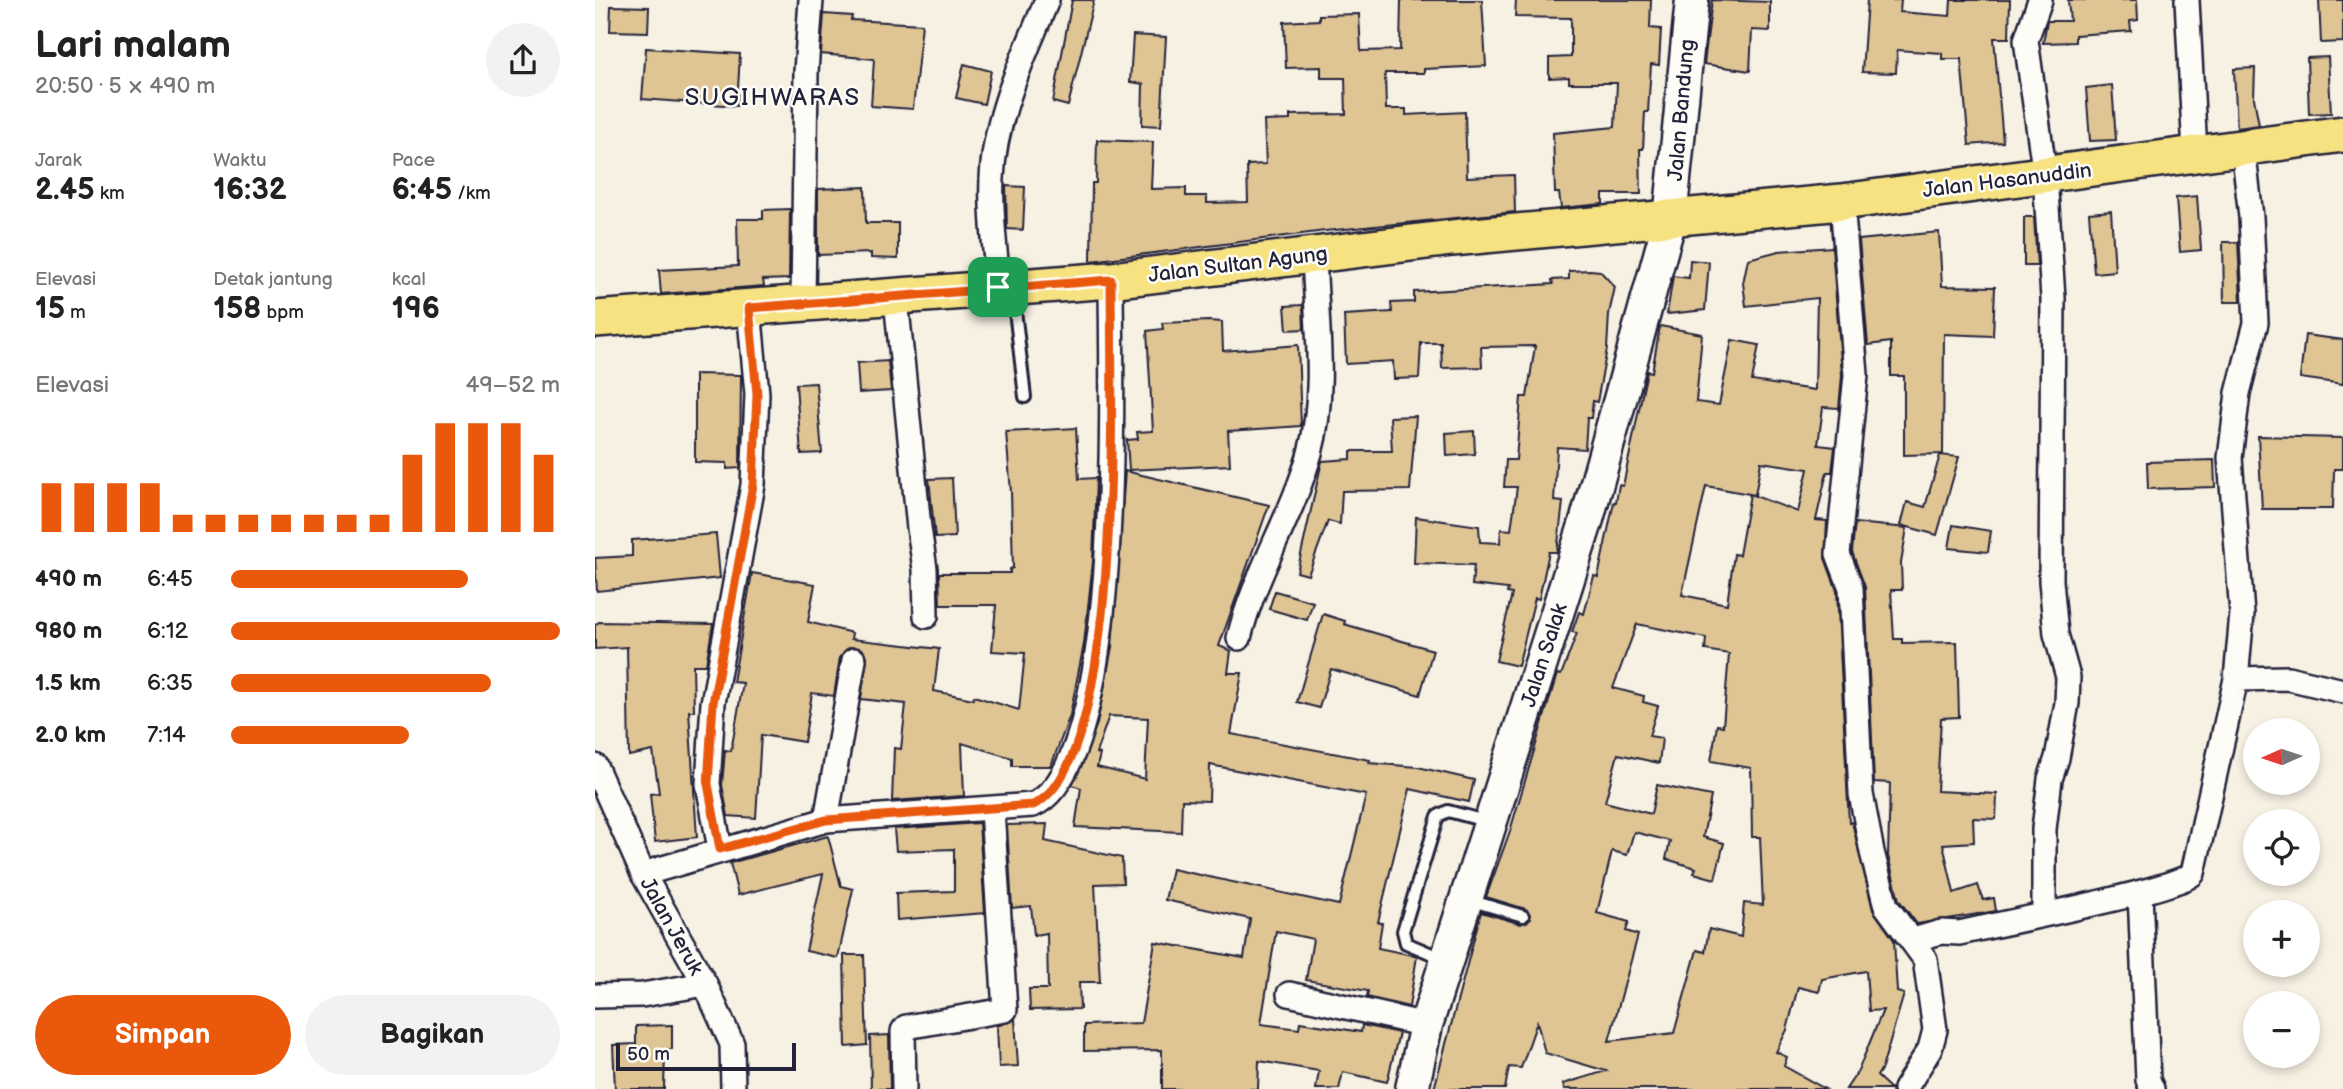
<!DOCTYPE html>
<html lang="id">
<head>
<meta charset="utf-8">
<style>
	:root { --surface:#fff; --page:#f2f2f2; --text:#222; --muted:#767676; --accent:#ea580c }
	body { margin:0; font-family:"Balsamiq Sans",sans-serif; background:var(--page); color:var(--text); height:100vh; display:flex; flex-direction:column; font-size:26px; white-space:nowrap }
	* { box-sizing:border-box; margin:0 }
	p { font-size:23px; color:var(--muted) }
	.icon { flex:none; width:38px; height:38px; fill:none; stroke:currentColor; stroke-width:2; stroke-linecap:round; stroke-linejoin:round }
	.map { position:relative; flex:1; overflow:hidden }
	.side { display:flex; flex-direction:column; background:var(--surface); width:595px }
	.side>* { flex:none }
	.needle { width:46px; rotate:267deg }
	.buttons { position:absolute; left:1648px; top:718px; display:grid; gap:14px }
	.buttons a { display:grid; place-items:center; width:77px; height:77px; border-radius:50%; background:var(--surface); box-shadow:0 4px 10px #0003; font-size:35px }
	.scale { position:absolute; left:21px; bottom:18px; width:180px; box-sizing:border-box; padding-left:7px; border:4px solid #22223b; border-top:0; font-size:19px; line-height:24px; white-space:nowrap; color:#22223b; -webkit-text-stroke:5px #fdfcf7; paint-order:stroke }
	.pin { position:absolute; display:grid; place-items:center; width:60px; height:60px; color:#fff; margin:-30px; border-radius:14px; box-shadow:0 4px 10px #0006 }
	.round { display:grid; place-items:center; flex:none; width:74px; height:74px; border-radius:37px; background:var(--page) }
	.overview { display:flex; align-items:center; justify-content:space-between; height:119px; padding:0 35px }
	h1 { font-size:38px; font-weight:700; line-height:52px }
	.stats { display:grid; grid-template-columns:repeat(3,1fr); gap:10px; height:119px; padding:7px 35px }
	.stats div { display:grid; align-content:center }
	.stats b { font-size:30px; font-weight:700 }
	.stats small { font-size:19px; font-weight:400 }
	.stats p { font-size:19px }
	.chart { height:196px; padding:14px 35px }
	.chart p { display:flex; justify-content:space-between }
	.chart svg { width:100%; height:126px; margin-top:7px; stroke:var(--accent); stroke-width:6 }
	.action { display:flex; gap:14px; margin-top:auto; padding:14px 35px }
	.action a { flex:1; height:80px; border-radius:42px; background:var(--accent); color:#fff; font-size:28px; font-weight:700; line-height:80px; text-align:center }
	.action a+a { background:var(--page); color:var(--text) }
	ul { padding:0 35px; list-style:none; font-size:23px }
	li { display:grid; grid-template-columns:112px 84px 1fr; align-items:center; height:52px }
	li i { height:18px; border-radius:9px; background:var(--accent) }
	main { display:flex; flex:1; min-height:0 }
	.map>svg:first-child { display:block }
	.building { fill:#dfc494; stroke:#22223b; stroke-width:2; fill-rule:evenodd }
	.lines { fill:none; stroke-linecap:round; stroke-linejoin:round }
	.service-casing { stroke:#22223b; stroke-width:16 }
	.minor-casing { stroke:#22223b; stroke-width:28 }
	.secondary-casing { stroke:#22223b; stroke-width:37 }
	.primary-casing { stroke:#22223b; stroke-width:40 }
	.service { stroke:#fdfcf7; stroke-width:10 }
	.minor { stroke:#fdfcf7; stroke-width:23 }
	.secondary { stroke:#fdfcf7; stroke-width:32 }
	.primary { stroke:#f7e281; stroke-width:35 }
	.route-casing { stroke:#fff; stroke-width:14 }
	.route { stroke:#ea580c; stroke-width:9 }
	.labels { text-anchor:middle; stroke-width:5; stroke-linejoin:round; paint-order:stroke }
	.street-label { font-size:21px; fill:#22223b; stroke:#fdfcf7 }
	.quarter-label { font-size:24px; letter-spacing:2px; fill:#22223b; stroke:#fdfcf7 }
</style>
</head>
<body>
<main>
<section class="side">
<div class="overview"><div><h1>Lari malam</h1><p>20:50 · 5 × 490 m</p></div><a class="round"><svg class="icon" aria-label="share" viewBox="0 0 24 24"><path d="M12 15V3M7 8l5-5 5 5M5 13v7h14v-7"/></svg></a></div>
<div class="stats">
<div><p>Jarak</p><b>2.45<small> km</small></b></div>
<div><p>Waktu</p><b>16:32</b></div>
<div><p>Pace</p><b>6:45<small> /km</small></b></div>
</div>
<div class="stats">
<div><p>Elevasi</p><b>15<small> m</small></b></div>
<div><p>Detak jantung</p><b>158<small> bpm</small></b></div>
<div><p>kcal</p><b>196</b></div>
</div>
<div class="chart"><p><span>Elevasi</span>49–52 m</p>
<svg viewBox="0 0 160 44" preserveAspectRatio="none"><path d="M5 44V27M15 44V27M25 44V27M35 44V27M45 44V38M55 44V38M65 44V38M75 44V38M85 44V38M95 44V38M105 44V38M115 44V17M125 44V6M135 44V6M145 44V6M155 44V17"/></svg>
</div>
<ul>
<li><b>490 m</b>6:45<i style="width:72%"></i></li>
<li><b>980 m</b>6:12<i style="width:100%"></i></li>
<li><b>1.5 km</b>6:35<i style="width:79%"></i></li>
<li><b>2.0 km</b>7:14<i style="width:54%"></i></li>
</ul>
<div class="action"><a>Simpan</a><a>Bagikan</a></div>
</section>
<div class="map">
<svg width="1748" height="1089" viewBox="0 0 1748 1089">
	<rect width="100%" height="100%" fill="#f7f1e3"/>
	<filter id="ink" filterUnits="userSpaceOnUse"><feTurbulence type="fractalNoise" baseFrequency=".0143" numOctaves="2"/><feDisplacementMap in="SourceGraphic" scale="14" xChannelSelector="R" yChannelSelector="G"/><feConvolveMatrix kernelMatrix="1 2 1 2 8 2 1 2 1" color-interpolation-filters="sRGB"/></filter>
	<g filter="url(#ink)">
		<g class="building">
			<polygon points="477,0 499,0 473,106 458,102"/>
			<polygon points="806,0 887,0 891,66 829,69 829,73 790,73 791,109 811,109 811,115 870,112 872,177 919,175 920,212 730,231 496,261 497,183 501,183 502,140 558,142 556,189 591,188 591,196 612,196 612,203 653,202 652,165 671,164 669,121 695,120 695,115 751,114 750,78 726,78 726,67 691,68 689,22 724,20 724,15 764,14 766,51 805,50"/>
			<polygon points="921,0 1056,0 1055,28 1066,29 1064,65 1056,64 1053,112 1050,112 1048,149 1045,149 1046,194 1008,194 1008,204 966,208 964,193 960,193 958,133 1020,127 1022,83 974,83 974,77 954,78 954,58 976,57 976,18 920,17"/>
			<polygon points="1117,0 1175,2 1175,31 1157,30 1155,71 1109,64"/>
			<polygon points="1272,0 1306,0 1305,12 1355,16 1356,0 1415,0 1414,38 1399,38 1408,142 1374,145 1366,59 1347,59 1347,53 1302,50 1301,73 1267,72"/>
			<polygon points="1473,0 1542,0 1543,20 1535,21 1536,31 1480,35 1480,42 1448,43 1452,21 1475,21"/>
			<polygon points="1724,0 1748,0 1748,42 1726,43"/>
			<polygon points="16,6 54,7 53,32 15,31"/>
			<polygon points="229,14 257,16 256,20 327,24 318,109 276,106 279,59 226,54"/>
			<polygon points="538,35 571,37 566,126 547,125 548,84 535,82"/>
			<polygon points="51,48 145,54 142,106 47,99"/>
			<polygon points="1733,57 1736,113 1714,114 1712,58"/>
			<polygon points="369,64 396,71 389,104 361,98"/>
			<polygon points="1660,68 1659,98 1664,125 1642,128 1639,69"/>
			<polygon points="1517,85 1521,140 1495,141 1491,88"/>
			<polygon points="411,186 430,187 428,230 412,229"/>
			<polygon points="270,187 271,223 303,223 303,259 276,258 276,253 223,255 223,189"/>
			<polygon points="1602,196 1606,250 1585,252 1581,198"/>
			<polygon points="195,209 194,279 168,280 169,286 66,294 64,270 143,266 142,219 168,219 168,210"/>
			<polygon points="1516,211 1520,271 1499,273 1494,213"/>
			<polygon points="1429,217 1439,217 1442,266 1429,266"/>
			<polygon points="1344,232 1347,286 1400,287 1398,336 1349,334 1348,454 1309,455 1309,376 1296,376 1296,342 1273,345 1264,240"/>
			<polygon points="1628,242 1643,242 1646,302 1629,302"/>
			<path d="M 1237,247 L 1247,375 L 1244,408 L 1228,407 L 1223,445 L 1240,447 L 1237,472 L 1232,472 L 1221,520 L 1232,521 L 1230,558 L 1242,591 L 1254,823 L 1257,822 L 1278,910 L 1299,940 L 1302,992 L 1309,994 L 1287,1068 L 1282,1076 L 1296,1089 L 1251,1089 L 1263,1071 L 1288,1010 L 1274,1011 L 1271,971 L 1227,979 L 1224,992 L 1203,987 L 1192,1030 L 1181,1052 L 1192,1057 L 1189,1066 L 1230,1089 L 969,1089 L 968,1084 L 1011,1071 L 950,1053 L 942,1022 L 926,1068 L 914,1067 L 910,1089 L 839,1089 L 886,912 L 926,924 L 936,918 L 931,909 L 891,897 L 915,831 L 962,674 L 966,675 L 982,633 L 977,632 L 984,612 L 989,614 L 999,576 L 1003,577 L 1019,502 L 1021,502 L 1024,485 L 1028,486 L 1052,371 L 1057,372 L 1065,326 L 1107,334 L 1101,402 L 1124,405 L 1137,340 L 1164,345 L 1157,381 L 1220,390 L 1222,298 L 1151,306 L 1148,283 L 1153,259 L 1184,251 ZM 1166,462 L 1213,469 L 1203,512 L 1155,494 L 1144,555 L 1139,554 L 1132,604 L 1087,595 L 1111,486 L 1160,495 ZM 1042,624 L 1111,638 L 1110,650 L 1134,654 L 1128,726 L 1122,725 L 1116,761 L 1156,768 L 1157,837 L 1165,837 L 1168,905 L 1149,903 L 1146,937 L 1114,929 L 1110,952 L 1102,950 L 1079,1033 L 1014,1041 L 1043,935 L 1031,931 L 1034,922 L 1002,913 L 1017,851 L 1032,855 L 1039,832 L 1075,841 L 1071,859 L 1101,868 L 1099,873 L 1120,879 L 1129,843 L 1108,837 L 1116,796 L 1062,785 L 1056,814 L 1010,802 L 1023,754 L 1064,763 L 1067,738 L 1054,736 L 1063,706 L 1048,702 L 1049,696 L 1018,688 Z"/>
			<polygon points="1095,260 1114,262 1110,310 1072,314 1078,276 1094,278"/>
			<polygon points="995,270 1005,271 1020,287 1014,314 1012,349 1002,402 998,401 996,418 992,418 990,449 962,447 959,501 968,502 962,552 954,552 944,599 940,598 923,666 901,661 917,594 912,593 913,589 877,585 879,565 819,563 821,517 884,526 885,542 905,543 906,529 916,530 922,487 909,487 911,460 921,460 926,397 932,397 940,346 886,347 887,367 847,368 846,343 826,343 824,378 799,379 798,361 751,364 749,315 797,312 796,303 819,302 819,292 958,284 957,280 974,279 974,271"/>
			<polygon points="708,305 709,329 692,330 690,306"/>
			<polygon points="614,321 627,322 628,351 703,345 706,426 633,431 635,465 534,470 532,440 543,439 542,432 558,431 552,331 568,329 567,323"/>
			<polygon points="1710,335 1748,340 1748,384 1705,378"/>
			<polygon points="293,361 296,391 264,393 262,363"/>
			<polygon points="100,374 146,375 145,468 132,469 132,463 100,462"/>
			<polygon points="221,383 227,453 206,454 201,384"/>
			<polygon points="821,416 815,490 747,491 745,524 733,521 713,575 702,572 727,461 756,459 756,451 797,451 795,417"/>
			<polygon points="481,428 484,479 501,478 498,561 489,644 475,715 456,766 417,766 417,758 367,743 369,796 297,801 299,748 306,749 311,704 266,699 272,656 267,649 255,647 245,657 239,696 217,693 209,742 166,735 161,818 133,816 127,785 130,750 136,751 148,683 138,682 157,573 220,584 213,622 257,633 256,639 344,649 339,691 378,699 379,696 424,710 430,653 397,651 401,605 345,605 344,573 415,573 415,569 418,568 416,492 411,432"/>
			<polygon points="879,431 880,454 852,456 851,433"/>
			<polygon points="1663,436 1748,438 1748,469 1739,469 1738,509 1667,509"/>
			<polygon points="1345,455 1364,457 1342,535 1306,525 1312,502 1330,507"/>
			<polygon points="1619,460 1620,487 1553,489 1552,462"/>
			<path d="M 530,471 L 674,505 L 624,646 L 636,651 L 633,673 L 647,673 L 636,734 L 775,760 L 774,763 L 823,767 L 879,780 L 874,802 L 815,789 L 783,922 L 787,923 L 783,948 L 822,956 L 814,1007 L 772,997 L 773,991 L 711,980 L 718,939 L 681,931 L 666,1024 L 704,1029 L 705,1022 L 766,1032 L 767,1025 L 804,1033 L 792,1082 L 748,1072 L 744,1089 L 721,1089 L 724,1071 L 664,1061 L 663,1089 L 567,1089 L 567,1050 L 489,1051 L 489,1025 L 546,1023 L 560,942 L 649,958 L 655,919 L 570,900 L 577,869 L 744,905 L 771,795 L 615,765 L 614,801 L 587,800 L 586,832 L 480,827 L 486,788 L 477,785 L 502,724 L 517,647 ZM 514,716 L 553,718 L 550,779 L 502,767 L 505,754 L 501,753 Z"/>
			<polygon points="357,478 360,537 340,538 334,479"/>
			<polygon points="1260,523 1312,528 1306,563 1307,590 1296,590 1299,639 1307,639 1307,643 1362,642 1364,717 1346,718 1342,791 1402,794 1401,819 1378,818 1379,842 1348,844 1359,893 1383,885 1388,900 1399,898 1401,911 1322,924 1304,900 1293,856 1295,783 1279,782 1270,587 1257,552"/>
			<polygon points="1358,525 1396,531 1393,552 1354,548"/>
			<polygon points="121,534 125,578 2,591 0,558 37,556 37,540"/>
			<polygon points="680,591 718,602 712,620 674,609"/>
			<polygon points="728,614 750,621 749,624 838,650 825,695 736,669 724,708 702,702"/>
			<polygon points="4,622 118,624 111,665 98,665 99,711 94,711 102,837 60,842 55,794 64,793 58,751 34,756 32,647 0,649 0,625"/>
			<polygon points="384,823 390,913 302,920 301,893 359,891 359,849 301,851 299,829"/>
			<polygon points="452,824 450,841 527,858 528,883 500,884 505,982 484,982 485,1009 435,1010 434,989 453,989 452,933 439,935 436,906 417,908 412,825"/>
			<polygon points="233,836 246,886 258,889 243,958 211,951 228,874 143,895 135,863"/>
			<polygon points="249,955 269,955 272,1045 251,1047"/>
			<polygon points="420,1019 423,1066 404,1067 402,1026"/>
			<polygon points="77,1025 77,1049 70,1050 69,1089 20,1089 18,1045 41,1044 41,1026"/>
			<polygon points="294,1035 295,1089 276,1089 275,1036"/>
		</g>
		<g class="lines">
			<defs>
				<g id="service">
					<polyline points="418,293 430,397"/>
					<polyline points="874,900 928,916"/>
					<polyline points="849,959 811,943 808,931 843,816 853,811 894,822"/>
				</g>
				<g id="minor">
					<polyline points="1445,0 1431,40 1450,176 1458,298 1456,581 1461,634 1473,677 1472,703 1462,758 1455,779 1449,829 1449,913"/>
					<polyline points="1592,0 1600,153"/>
					<polyline points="1247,202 1261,375 1243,554 1256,588 1266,794 1277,852 1291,906 1330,959 1340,1030 1335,1049 1310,1089"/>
					<path d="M 403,287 C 401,252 395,215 397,179 C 399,116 429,57 452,0"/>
					<polyline points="301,299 324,528 330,569 331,616"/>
					<polyline points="208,303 211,72 216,0"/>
					<path d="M 644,638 C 660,573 697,517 715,453 C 732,391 721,319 719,255"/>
					<polyline points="1641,679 1647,614 1635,458 1643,393 1661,323 1656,217 1648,147"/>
					<polyline points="0,766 48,874 110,984 137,1044 138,1089"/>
					<polyline points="231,820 259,660"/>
					<polyline points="125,849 113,784 118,703 158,485 162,394 154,308"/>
					<path d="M 48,874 L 231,820 L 438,805 C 530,765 516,373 516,280"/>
					<polyline points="1545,893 1553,1080 1557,1089"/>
					<path d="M 1318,940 L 1346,932 L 1364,933 C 1395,926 1589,888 1598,873 L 1641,679 L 1693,678 L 1748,691"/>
					<polyline points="694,994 831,1025"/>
					<polyline points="0,996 47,995 110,984"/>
					<polyline points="309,1089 308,1031 311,1027 410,1010 397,810"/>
				</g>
				<polyline id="secondary" points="817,1089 831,1025 992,519 1075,219 1097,0"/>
				<polyline id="primary" points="0,319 516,280 857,238 1247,202 1748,134"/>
			</defs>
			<use href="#service" class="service-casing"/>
			<use href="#minor" class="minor-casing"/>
			<use href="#secondary" class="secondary-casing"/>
			<use href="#primary" class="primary-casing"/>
			<use href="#service" class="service"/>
			<use href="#minor" class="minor"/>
			<use href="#secondary" class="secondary"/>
			<use href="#primary" class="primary"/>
		</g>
	</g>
	<g class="lines" filter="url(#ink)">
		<defs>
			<path id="route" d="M 516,280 C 516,373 530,765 438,805 L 231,820 L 125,849 L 113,784 L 118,703 L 158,485 L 162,394 L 154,308 Z"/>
		</defs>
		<use href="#route" class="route-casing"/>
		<use href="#route" class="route"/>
	</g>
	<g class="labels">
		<g class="street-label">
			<text transform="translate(1086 110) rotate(-85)" y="7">Jalan Bandung</text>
			<text transform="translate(1412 180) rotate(-7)" y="7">Jalan Hasanuddin</text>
			<text transform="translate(643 264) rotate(-7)" y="7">Jalan Sultan Agung</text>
			<text transform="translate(949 655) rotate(-72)" y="7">Jalan Salak</text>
			<text transform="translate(77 926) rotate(61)" y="7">Jalan Jeruk</text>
		</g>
		<g class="quarter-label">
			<text x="178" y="105">SUGIHWARAS</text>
		</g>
	</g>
</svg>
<div class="buttons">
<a><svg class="needle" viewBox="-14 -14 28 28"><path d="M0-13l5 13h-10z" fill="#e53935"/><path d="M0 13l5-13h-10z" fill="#767676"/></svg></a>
<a><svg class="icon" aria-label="locate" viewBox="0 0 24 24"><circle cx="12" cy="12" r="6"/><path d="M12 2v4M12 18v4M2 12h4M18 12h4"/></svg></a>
<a>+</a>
<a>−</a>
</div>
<div class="scale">50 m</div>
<div class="pin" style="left:403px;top:287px;background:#1e9e55"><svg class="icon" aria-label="arrive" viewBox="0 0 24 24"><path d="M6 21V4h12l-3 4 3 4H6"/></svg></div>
</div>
</main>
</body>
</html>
